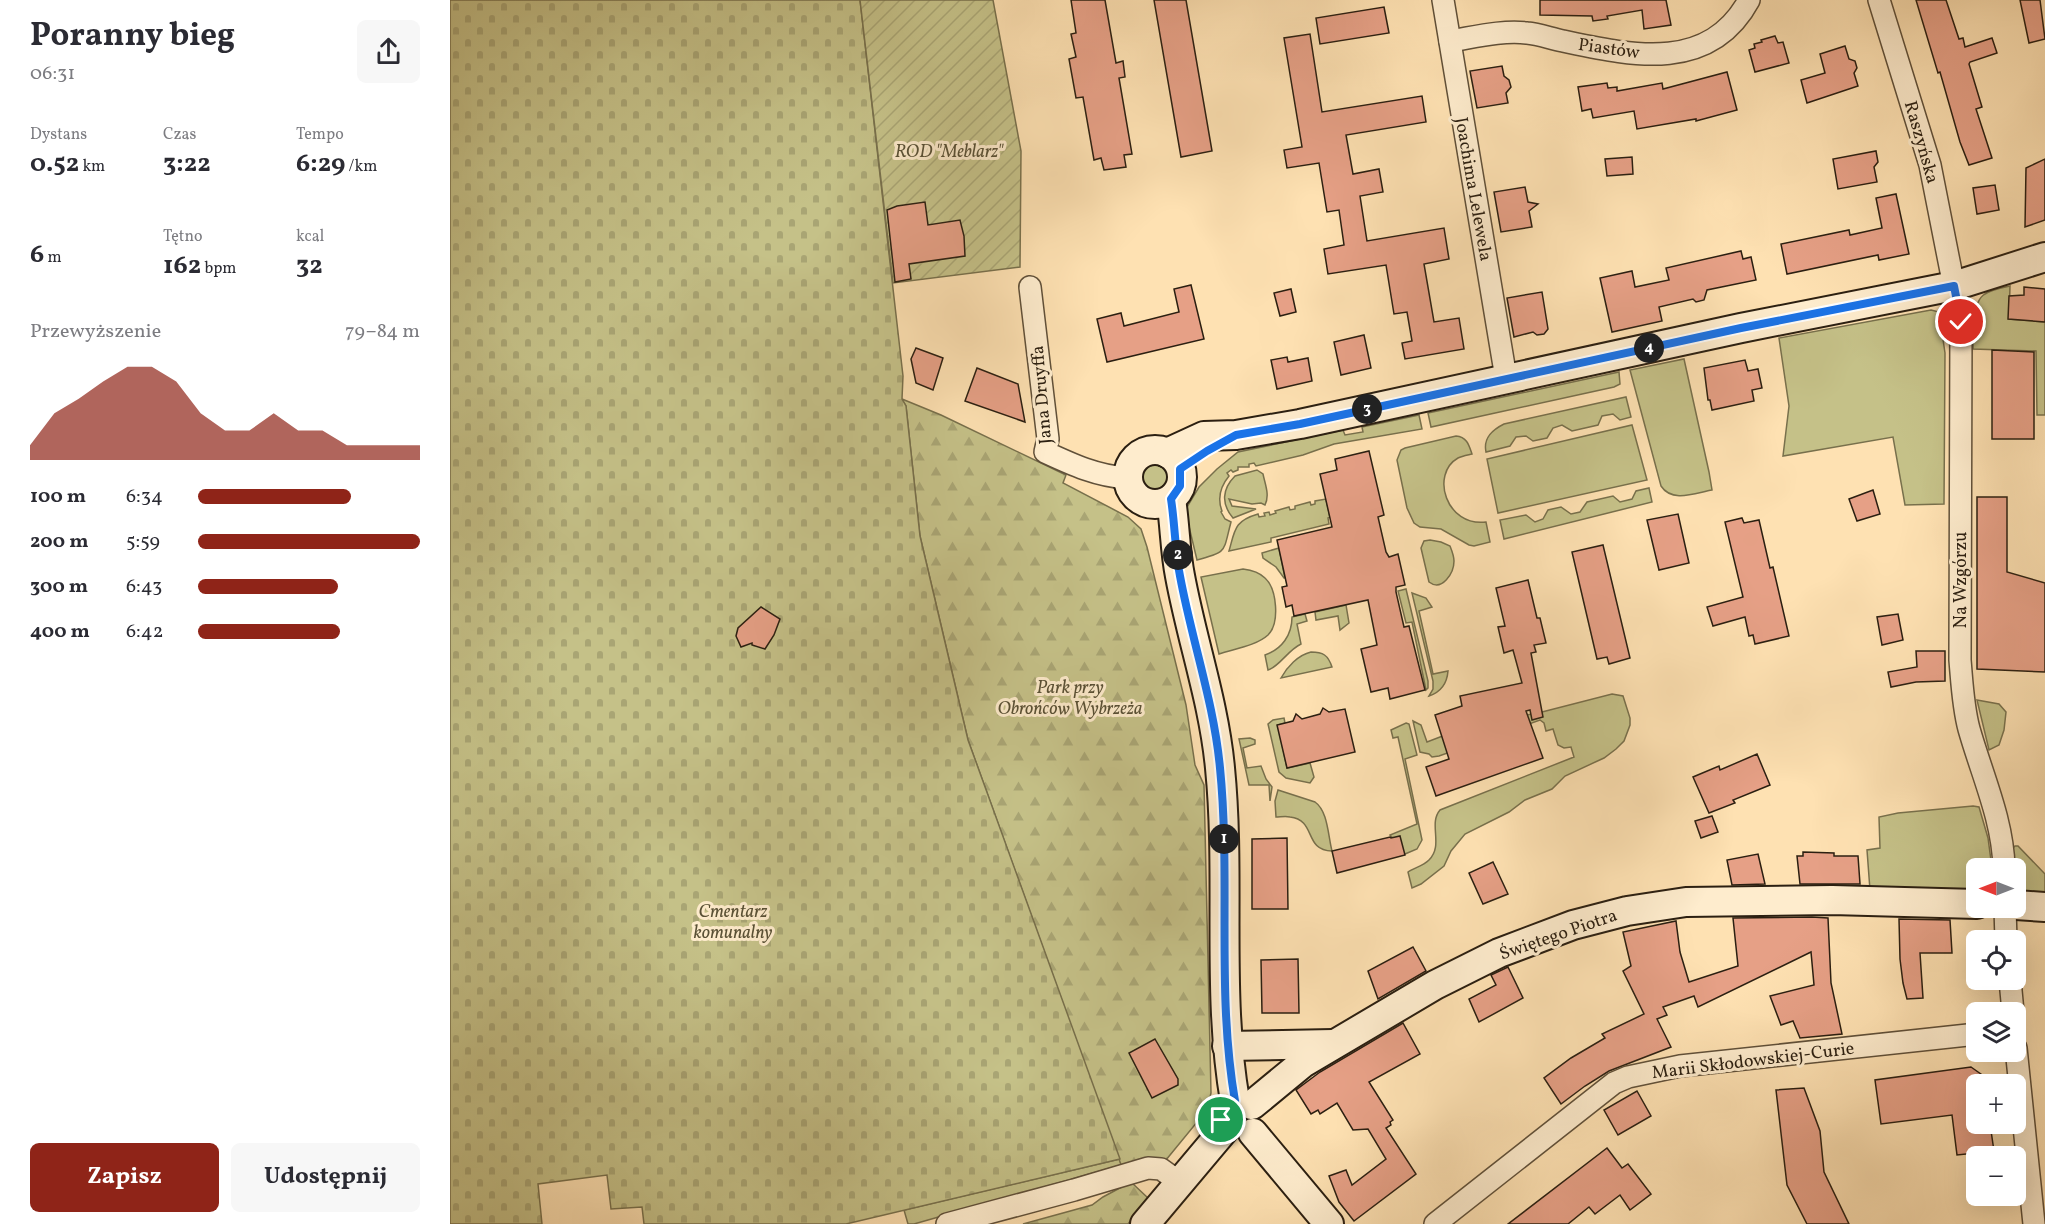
<!DOCTYPE html>
<html lang="pl">
<head>
<meta charset="utf-8">
<style>
	:root { --surface:#fff; --page:#f7f7f7; --text:#2b2b33; --muted:#7c7c81; --accent:#8f2418 }
	body { margin:0; font-family:Vollkorn,serif; background:var(--page); color:var(--text); height:100vh; display:flex; flex-direction:column; font-size:22px; white-space:nowrap }
	* { box-sizing:border-box; margin:0 }
	p { font-size:20px; color:var(--muted) }
	.icon { flex:none; width:33px; height:33px; fill:none; stroke:currentColor; stroke-width:2; stroke-linecap:round; stroke-linejoin:round }
	.map { position:relative; flex:1; overflow:hidden }
	.details { display:flex; flex-direction:column; background:var(--surface); width:450px }
	.details>* { flex:none }
	.needle { width:39px; rotate:270deg }
	.fabs { position:absolute; left:1516px; top:858px; display:grid; gap:12px }
	.fabs a { display:grid; place-items:center; width:60px; height:60px; border-radius:9px; background:var(--surface); box-shadow:0 6px 24px #0002; font-size:30px }
	.pin { position:absolute; display:grid; place-items:center; width:51px; height:51px; color:#fff; margin:-26px; border:3px solid #fff; border-radius:50%; box-shadow:0 2px 6px #0007 }
	.km { position:absolute; width:30px; height:30px; margin:-15px; border-radius:50%; background:#222; color:#fff; font-size:16px; line-height:30px; text-align:center }
	.round { display:grid; place-items:center; flex:none; width:63px; height:63px; border-radius:9px; background:var(--page) }
	.overview { display:flex; align-items:center; justify-content:space-between; height:102px; padding:0 30px }
	h1 { font-size:33px; font-weight:700; line-height:45px }
	.stats { display:grid; grid-template-columns:repeat(3,1fr); gap:9px; height:102px; padding:6px 30px }
	.stats div { display:grid; align-content:center }
	.stats b { font-size:26px; font-weight:700 }
	.stats small { font-size:16px; font-weight:400 }
	.stats p { font-size:16px }
	.chart { height:168px; padding:12px 30px }
	.chart p { display:flex; justify-content:space-between }
	.chart svg { width:100%; height:108px; margin-top:6px; fill:var(--accent); opacity:.7 }
	.action { display:flex; gap:12px; margin-top:auto; padding:12px 30px }
	.action a { flex:1; height:69px; border-radius:9px; background:var(--accent); color:#fff; font-size:24px; font-weight:700; line-height:69px; text-align:center }
	.action a+a { background:var(--page); color:var(--text) }
	ul { padding:0 30px; list-style:none; font-size:20px }
	li { display:grid; grid-template-columns:96px 72px 1fr; align-items:center; height:45px }
	li i { height:15px; border-radius:8px; background:var(--accent) }
	main { display:flex; flex:1; min-height:0 }
	.map>svg:first-child { display:block }
	.green { fill:#c5c188; stroke:#78704c; stroke-width:1.5 }
	.forest { fill:url(#forest-firs); stroke:#78704c; stroke-width:1.5 }
	.cemetery { fill:url(#cemetery-stones); stroke:#78704c; stroke-width:1.5 }
	.garden { fill:url(#garden-furrows); stroke:#78704c; stroke-width:1.5 }
	.building { fill:#e6a086; stroke:#2b1f11; stroke-width:1.5 }
	.lines { fill:none; stroke-linecap:round; stroke-linejoin:round }
	.street-casing { stroke:#605039; stroke-width:24 }
	.secondary-casing { stroke:#2b1f11; stroke-width:32 }
	.street { stroke:#feeccd; stroke-width:21 }
	.secondary { stroke:#feeccd; stroke-width:28 }
	.route-casing { stroke:#fff; stroke-width:12 }
	.route { stroke:#1a73e8; stroke-width:8 }
	.labels { text-anchor:middle; stroke-width:6; stroke-linejoin:round; paint-order:stroke }
	.street-label { font-size:18px; fill:#2b1f11; stroke:#feeccd }
	.park-label { font-size:18px; font-style:italic; fill:#595035; stroke:#feeccd }
</style>
</head>
<body>
<main>
<section class="details">
<div class="overview"><div><h1>Poranny bieg</h1><p>06:31</p></div><a class="round"><svg class="icon" aria-label="share" viewBox="0 0 24 24"><path d="M12 15V3M7 8l5-5 5 5M5 13v7h14v-7"/></svg></a></div>
<div class="stats">
<div><p>Dystans</p><b>0.52<small> km</small></b></div>
<div><p>Czas</p><b>3:22</b></div>
<div><p>Tempo</p><b>6:29<small> /km</small></b></div>
</div>
<div class="stats">
<div><b>6<small> m</small></b></div>
<div><p>Tętno</p><b>162<small> bpm</small></b></div>
<div><p>kcal</p><b>32</b></div>
</div>
<div class="chart"><p><span>Przewyższenie</span>79–84 m</p>
<svg viewBox="0 0 160 44" preserveAspectRatio="none"><path d="M0 44V38L10 25L20 19L30 12L40 6L50 6L60 12L70 25L80 32L90 32L100 25L110 32L120 32L130 38L140 38L150 38L160 38V44z"/></svg>
</div>
<ul>
<li><b>100 m</b>6:34<i style="width:69%"></i></li>
<li><b>200 m</b>5:59<i style="width:100%"></i></li>
<li><b>300 m</b>6:43<i style="width:63%"></i></li>
<li><b>400 m</b>6:42<i style="width:64%"></i></li>
</ul>
<div class="action"><a>Zapisz</a><a>Udostępnij</a></div>
</section>
<div class="map">
<svg width="1595" height="1224" viewBox="0 0 1595 1224">
	<defs>
		<pattern id="forest-firs" width="22" height="20" patternUnits="userSpaceOnUse" patternTransform="scale(1.5)"><rect width="22" height="20" fill="#c5c188"/><path d="M5 1l3.5 6h-7zM16 11l3.5 6h-7z" fill="#a9a574"/></pattern>
		<pattern id="cemetery-stones" width="16" height="16" patternUnits="userSpaceOnUse" patternTransform="scale(1.5)"><rect width="16" height="16" fill="#c5c188"/><path d="M2 7V4a2 2 0 0 1 4 0v3zM10 15v-3a2 2 0 0 1 4 0v3z" fill="#a9a574"/></pattern>
		<pattern id="garden-furrows" width="10" height="10" patternUnits="userSpaceOnUse" patternTransform="scale(1.5)"><rect width="10" height="10" fill="#c5c188"/><path d="M-1 1l2-2M0 10L10 0M9 11l2-2" fill="none" stroke="#a9a574"/></pattern>
	</defs>
	<rect width="100%" height="100%" fill="#fee1b2"/>
	<filter id="stains"><feTurbulence type="fractalNoise" baseFrequency=".00333" numOctaves="4"/><feColorMatrix values="0 0 0 0 .2 0 0 0 0 .09 0 0 0 0 .02 0 0 0 .5 -.17"/></filter>
	<radialGradient id="worn" r=".72"><stop offset=".6" stop-color="#630" stop-opacity="0"/><stop offset="1" stop-color="#630" stop-opacity=".3"/></radialGradient>
	<g class="green">
		<path d="M 1560,286 L 1559,319 L 1595,322 L 1595,415 L 1587,415 L 1586,351 L 1523,349 L 1523,322 L 1525,321 C 1525,294 1535,291 1560,286 Z"/>
		<polygon points="1481,310 1489,312 1495,353 1494,504 1455,505 1443,437 1333,456 1339,406 1329,338"/>
		<path d="M 1234,359 L 1259,472 L 1262,490 C 1245,493 1222,503 1211,486 L 1180,370 Z"/>
		<polygon points="1169,372 1170,384 1164,387 981,427 978,413"/>
		<path d="M 1176,397 L 1181,417 L 1170,420 L 1163,414 L 1152,416 L 1148,425 L 1122,431 L 1112,425 L 1103,428 L 1097,438 L 1083,441 L 1076,436 L 1066,437 L 1060,446 L 1036,452 C 1033,438 1042,430 1054,424 Z"/>
		<path d="M 969,415 L 972,429 L 884,444 L 853,455 L 806,466 L 804,463 L 799,464 L 799,467 L 788,467 L 788,470 L 783,472 L 781,470 L 777,473 L 779,476 C 770,487 767,498 772,511 L 771,512 L 775,519 L 781,522 C 773,552 778,552 747,560 L 736,514 L 737,507 L 749,487 L 767,469 L 788,452 L 893,430 L 895,435 L 913,432 L 912,427 Z"/>
		<polygon points="1182,425 1197,480 1048,513 1037,459"/>
		<path d="M 1006,436 C 1017,437 1019,445 1022,454 C 1018,455 1012,456 1008,458 C 980,474 996,527 1036,522 L 1040,542 L 1024,546 L 1019,545 L 991,529 L 970,527 L 964,523 L 957,508 L 947,460 L 951,450 L 955,448 Z"/>
		<circle cx="705" cy="478" r="13"/>
		<path d="M 807,470 L 813,474 C 815,484 820,495 815,505 L 811,503 L 802,504 L 779,499 L 782,506 L 806,509 L 783,518 C 771,504 772,489 785,476 Z"/>
		<polygon points="1199,488 1202,502 1054,539 1050,520 1076,515 1085,522 1093,519 1098,510 1111,507 1121,514 1130,512 1137,502 1163,496 1170,502 1182,499 1186,491"/>
		<path d="M 876,499 L 880,517 L 878,518 L 879,524 L 821,538 L 821,542 L 779,551 C 785,530 784,521 808,514 L 809,517 L 815,516 L 814,513 L 819,512 L 820,515 L 826,513 L 825,511 L 839,507 L 840,510 L 845,509 L 845,506 L 860,502 L 861,505 L 865,504 L 865,501 Z"/>
		<path d="M 980,540 L 991,542 L 1000,546 C 1002,551 1004,556 1004,561 C 1004,573 992,592 979,582 L 971,548 L 974,541 Z"/>
		<polygon points="829,548 835,578 834,578 826,567 813,558 812,553"/>
		<path d="M 793,569 C 801,570 809,572 815,578 C 827,589 830,623 818,635 C 806,646 783,649 769,654 L 751,577 Z"/>
		<polygon points="956,589 978,681 978,688 976,690 962,622 956,623 948,591"/>
		<path d="M 962,593 L 976,598 L 982,607 L 969,611 L 983,674 L 998,671 C 997,684 991,692 979,696 L 983,689 L 983,681 Z"/>
		<polygon points="896,605 899,623 890,630 888,616 866,620 865,612"/>
		<path d="M 855,614 L 857,621 L 847,624 L 851,644 C 838,650 829,667 818,670 L 815,655 C 832,649 842,635 842,617 Z"/>
		<path d="M 861,652 C 873,652 878,655 882,667 L 831,678 C 837,667 848,655 861,652 Z"/>
		<path d="M 1162,694 L 1173,696 L 1180,718 L 1180,725 L 1174,741 L 1166,749 L 1154,758 L 1115,776 L 1102,789 L 1075,800 L 1059,812 L 1015,834 L 1001,851 L 994,866 L 971,884 L 962,888 L 958,872 C 964,868 973,866 979,860 C 994,845 978,824 990,810 L 1124,757 L 1121,747 L 1114,748 L 1108,745 L 1103,729 L 1096,731 L 1094,723 L 1090,720 L 989,756 L 982,757 L 979,754 L 970,752 L 963,721 L 971,725 L 977,742 L 1016,727 L 1092,712 Z"/>
		<polygon points="1527,700 1549,704 1556,712 1554,730 1549,745 1539,750"/>
		<polygon points="834,718 835,723 828,725 837,768 860,763 864,777 860,783 836,778 829,772 818,724 823,720"/>
		<polygon points="956,723 959,724 967,755 955,759 972,840 967,849 955,854 940,835 967,824 948,737 943,738 941,730"/>
		<polygon points="800,738 805,740 805,744 793,748 797,768 811,766 816,779 822,787 820,801 819,785 799,785 789,739"/>
		<path d="M 828,790 L 865,802 C 878,811 878,836 882,851 C 853,850 867,820 840,817 C 836,816 830,817 826,817 L 825,801 Z"/>
		<polygon points="1523,806 1529,807 1538,838 1542,868 1527,868 1527,893 1420,890 1417,850 1430,848 1429,817 1448,813"/>
		<polygon points="1565,846 1568,846 1595,874 1595,898 1566,894 1566,868 1563,868 1563,848"/>
		<polygon points="670,1159 671,1165 464,1224 458,1224 454,1210"/>
	</g>
	<g class="forest">
		<polygon points="452,399 491,415 616,475 613,483 678,517 691,529 697,547 736,705 745,765 754,785 761,1093 757,1110 711,1166 674,1173 518,740 470,536 456,406"/>
		<polygon points="681,1182 698,1198 678,1224 573,1224 642,1205 653,1197"/>
	</g>
	<polygon class="cemetery" points="0,0 410,0 453,376 452,399 456,406 470,536 518,740 670,1159 396,1224 194,1224 192,1207 161,1209 157,1175 88,1184 92,1224 0,1224"/>
	<polygon class="garden" points="410,0 543,0 571,151 570,267 443,283"/>
	<g class="building">
		<polygon points="621,0 655,0 666,63 673,61 675,77 669,78 682,154 674,155 676,167 654,170 651,158 644,160 633,97 626,98 619,59 626,57 621,34 626,33"/>
		<polygon points="704,0 736,0 762,151 731,157"/>
		<polygon points="1090,0 1216,0 1221,25 1194,29 1192,10 1157,16 1158,19 1143,21 1142,16 1090,15"/>
		<polygon points="1466,0 1496,0 1509,39 1513,38 1515,47 1542,38 1547,53 1520,62 1519,64 1532,107 1526,109 1542,158 1519,165 1510,142 1490,72 1488,73"/>
		<polygon points="1570,0 1590,0 1595,39 1579,43"/>
		<polygon points="934,7 939,33 870,44 866,18"/>
		<polygon points="860,34 872,112 972,96 976,122 896,135 903,174 929,169 933,192 910,196 917,241 994,228 999,259 974,264 984,322 1009,318 1014,349 955,359 952,343 962,341 957,312 944,314 936,265 878,274 874,249 894,245 889,210 877,212 869,163 837,168 834,150 852,147 834,38"/>
		<polygon points="1325,36 1328,43 1333,42 1339,63 1305,72 1299,50 1305,48 1304,44 1312,42 1311,40"/>
		<polygon points="1395,46 1399,59 1405,61 1407,68 1404,73 1408,86 1357,103 1351,80 1375,73 1370,54"/>
		<polygon points="1052,66 1054,76 1059,80 1061,87 1056,93 1058,103 1027,108 1020,71"/>
		<polygon points="1277,72 1287,110 1246,121 1246,119 1187,129 1184,111 1143,118 1141,109 1132,111 1128,87 1157,83 1158,88 1167,87 1167,91 1212,83 1213,89"/>
		<polygon points="1426,151 1428,162 1424,167 1427,182 1388,189 1383,159"/>
		<polygon points="1182,157 1183,174 1157,176 1155,159"/>
		<polygon points="1595,159 1595,220 1575,227 1576,168"/>
		<polygon points="1545,185 1549,210 1527,214 1523,188"/>
		<polygon points="1075,187 1078,202 1088,204 1079,211 1082,227 1051,232 1044,192"/>
		<polygon points="1446,194 1459,254 1429,260 1428,255 1337,274 1331,244 1399,230 1400,235 1432,228 1426,198"/>
		<polygon points="475,202 478,225 510,220 514,236 515,256 459,264 461,279 445,282 437,210 447,206"/>
		<polygon points="1291,251 1293,259 1301,257 1306,280 1257,290 1254,300 1246,302 1243,299 1209,307 1212,321 1162,332 1150,278 1182,271 1185,287 1219,280 1216,268"/>
		<polygon points="741,285 754,339 657,362 647,319 671,313 674,326 729,312 724,289"/>
		<polygon points="1574,287 1595,289 1595,322 1558,319 1559,296 1574,295"/>
		<polygon points="841,289 846,312 830,316 824,293"/>
		<polygon points="1092,292 1098,329 1094,334 1087,335 1083,332 1064,337 1057,298"/>
		<polygon points="914,335 921,368 891,375 884,342"/>
		<polygon points="466,348 493,358 483,390 466,383 461,359"/>
		<polygon points="1542,350 1584,352 1584,439 1542,439"/>
		<polygon points="837,357 838,362 858,358 862,381 827,389 821,360"/>
		<polygon points="1295,360 1298,371 1308,369 1312,388 1302,390 1304,401 1262,410 1260,400 1258,400 1254,368"/>
		<polygon points="527,368 568,384 575,422 515,401"/>
		<polygon points="919,451 934,515 928,517 936,552 939,557 948,554 955,585 946,587 946,592 954,627 959,626 975,690 940,699 938,688 921,692 911,649 927,645 918,600 844,616 842,605 836,607 832,587 837,586 827,540 882,527 870,474 887,470 885,459"/>
		<polygon points="1423,490 1430,514 1407,521 1399,499"/>
		<polygon points="1527,497 1557,497 1557,572 1595,583 1595,672 1527,669"/>
		<polygon points="1228,514 1239,563 1209,570 1197,520"/>
		<polygon points="1292,518 1294,523 1309,520 1320,568 1323,567 1339,636 1305,644 1303,635 1299,636 1295,617 1263,626 1257,607 1293,597 1275,522"/>
		<polygon points="1153,545 1180,658 1159,664 1157,657 1147,659 1122,552"/>
		<polygon points="1078,580 1087,618 1090,618 1096,643 1084,645 1086,652 1081,653 1093,717 1082,720 1080,710 1076,711 1093,758 986,796 976,767 999,759 985,715 1012,706 1010,696 1072,683 1063,650 1054,653 1048,627 1055,626 1046,588"/>
		<polygon points="311,607 330,619 324,635 315,649 302,645 302,643 291,647 286,636 288,628"/>
		<polygon points="1448,614 1453,640 1432,645 1427,617"/>
		<polygon points="1466,651 1495,651 1495,681 1466,682 1441,687 1438,672 1467,667"/>
		<polygon points="873,708 879,712 895,709 905,752 837,768 827,725 843,721 846,714 852,719 870,714"/>
		<polygon points="1307,754 1320,785 1283,800 1285,803 1259,813 1243,777 1269,766 1270,770"/>
		<polygon points="1262,816 1268,832 1251,838 1245,821"/>
		<polygon points="950,836 955,855 887,873 882,851 940,837 941,838"/>
		<polygon points="837,838 838,909 802,909 802,839"/>
		<polygon points="1353,852 1384,853 1384,856 1408,856 1410,884 1350,884 1347,856 1353,856"/>
		<polygon points="1308,854 1315,884 1282,885 1277,860"/>
		<polygon points="1043,862 1058,894 1033,904 1019,873"/>
		<polygon points="1362,917 1378,918 1381,983 1392,1034 1350,1038 1343,1021 1331,1025 1320,996 1364,985 1361,952 1248,1007 1244,996 1213,1007 1217,1015 1207,1019 1221,1047 1159,1071 1135,1086 1111,1104 1094,1078 1121,1058 1155,1038 1152,1034 1194,1014 1173,971 1181,966 1173,932 1226,921 1230,952 1239,982 1288,966 1283,918"/>
		<polygon points="1449,919 1500,920 1502,953 1470,953 1473,998 1457,999 1453,983 1450,959"/>
		<polygon points="963,947 976,971 928,999 918,971"/>
		<polygon points="848,959 849,1013 812,1013 811,960"/>
		<polygon points="1058,967 1073,998 1029,1022 1019,999 1046,985 1041,975"/>
		<polygon points="953,1023 970,1054 919,1082 943,1120 940,1122 941,1125 936,1128 966,1174 904,1221 889,1202 879,1176 896,1170 902,1185 936,1159 918,1129 903,1130 887,1103 870,1114 868,1110 861,1114 846,1090 870,1072"/>
		<polygon points="705,1039 728,1079 728,1085 702,1098 679,1053"/>
		<polygon points="1521,1067 1545,1084 1527,1084 1527,1124 1540,1124 1544,1151 1507,1155 1502,1115 1431,1124 1425,1080"/>
		<polygon points="1354,1088 1370,1131 1374,1172 1399,1224 1357,1224 1337,1185 1326,1090"/>
		<polygon points="1187,1091 1201,1116 1168,1135 1154,1110"/>
		<polygon points="1157,1148 1172,1168 1178,1164 1201,1194 1180,1210 1170,1195 1145,1214 1139,1207 1118,1224 1058,1224"/>
	</g>
	<g class="lines">
		<defs>
			<g id="street">
				<polyline points="993,0 1056,378"/>
				<path d="M 1429,0 L 1480,165 L 1511,322 L 1510,660 C 1512,683 1513,707 1519,729 C 1532,775 1553,820 1554,868"/>
				<path d="M 1000,41 C 1025,37 1052,30 1077,33 C 1089,34 1102,39 1113,41 C 1180,55 1259,74 1299,0"/>
				<path d="M 580,287 L 598,439 L 595,452 C 623,465 647,476 677,478"/>
				<polyline points="1555,908 1556,940"/>
				<polyline points="1560,980 1563,1012"/>
				<polyline points="1566,1048 1584,1224"/>
				<polyline points="497,1224 624,1190 698,1168 711,1169 729,1182"/>
				<polyline points="985,1224 1164,1083 1178,1077 1230,1066 1527,1034"/>
			</g>
			<g id="secondary">
				<circle cx="705" cy="477" r="27"/>
				<polyline points="717,453 754,436 786,435 850,424 1291,328 1504,286 1595,257"/>
				<path d="M 721,499 C 725,525 725,551 730,576 C 742,641 764,703 770,768 C 781,879 766,991 785,1101"/>
				<polyline points="1566,905 1595,907"/>
				<polyline points="777,1046 883,1044"/>
				<polyline points="802,1105 853,1063 985,985 1049,953 1123,925 1177,911 1236,902 1382,900 1527,904"/>
				<polyline points="803,1133 879,1224"/>
				<polyline points="695,1224 774,1130"/>
			</g>
		</defs>
		<use href="#street" class="street-casing"/>
		<use href="#secondary" class="secondary-casing"/>
		<use href="#street" class="street"/>
		<use href="#secondary" class="secondary"/>
	</g>
	<g class="lines">
		<defs>
			<path id="route" d="M 771,1120 L 773,1110 L 785,1101 C 766,991 781,879 770,768 C 764,703 742,641 730,576 C 725,551 725,525 721,499 L 730,486 L 730,469 L 757,451 L 786,435 L 850,424 L 1291,328 L 1504,286 L 1511,322"/>
		</defs>
		<use href="#route" class="route-casing"/>
		<use href="#route" class="route"/>
	</g>
	<g class="labels">
		<g class="street-label">
			<text transform="translate(1159 48) rotate(8)" y="6">Piastów</text>
			<text transform="translate(1472 142) rotate(74)" y="6">Raszyńska</text>
			<text transform="translate(1024 189) rotate(80)" y="6">Joachima Lelewela</text>
			<text transform="translate(591 395) rotate(-95)" y="6">Jana Druyffa</text>
			<text transform="translate(1510 580) rotate(-90)" y="6">Na Wzgórzu</text>
			<text transform="translate(1108 934) rotate(-19)" y="6">Świętego Piotra</text>
			<text transform="translate(1303 1060) rotate(-7)" y="6">Marii Skłodowskiej-Curie</text>
		</g>
		<g class="park-label">
			<text x="499" y="157">ROD "Meblarz"</text>
			<text x="620" y="693">Park przy<tspan x="620" dy="21">Obrońców Wybrzeża</tspan></text>
			<text x="283" y="917">Cmentarz<tspan x="283" dy="21">komunalny</tspan></text>
		</g>
	</g>
	<rect width="100%" height="100%" filter="url(#stains)"/>
	<rect width="100%" height="100%" fill="url(#worn)"/>
</svg>
<div class="fabs">
<a><svg class="needle" viewBox="-14 -14 28 28"><path d="M0-13l5 13h-10z" fill="#e53935"/><path d="M0 13l5-13h-10z" fill="#7c7c81"/></svg></a>
<a><svg class="icon" aria-label="locate" viewBox="0 0 24 24"><circle cx="12" cy="12" r="6"/><path d="M12 2v4M12 18v4M2 12h4M18 12h4"/></svg></a>
<a><svg class="icon" aria-label="layers" viewBox="0 0 24 24"><path d="M12 4l9 5-9 5-9-5zM3 14l9 5 9-5"/></svg></a>
<a>+</a>
<a>−</a>
</div>
<div class="pin" style="left:771px;top:1120px;background:#1e9e55"><svg class="icon" aria-label="arrive" viewBox="0 0 24 24"><path d="M6 21V4h12l-3 4 3 4H6"/></svg></div>
<div class="pin" style="left:1511px;top:322px;background:#d93025"><svg class="icon" aria-label="check" viewBox="0 0 24 24"><path d="M5 12l5 5 9-10"/></svg></div>
<b class="km" style="left:774px;top:839px">1</b>
<b class="km" style="left:728px;top:555px">2</b>
<b class="km" style="left:917px;top:409px">3</b>
<b class="km" style="left:1199px;top:348px">4</b>
</div>
</main>
</body>
</html>
